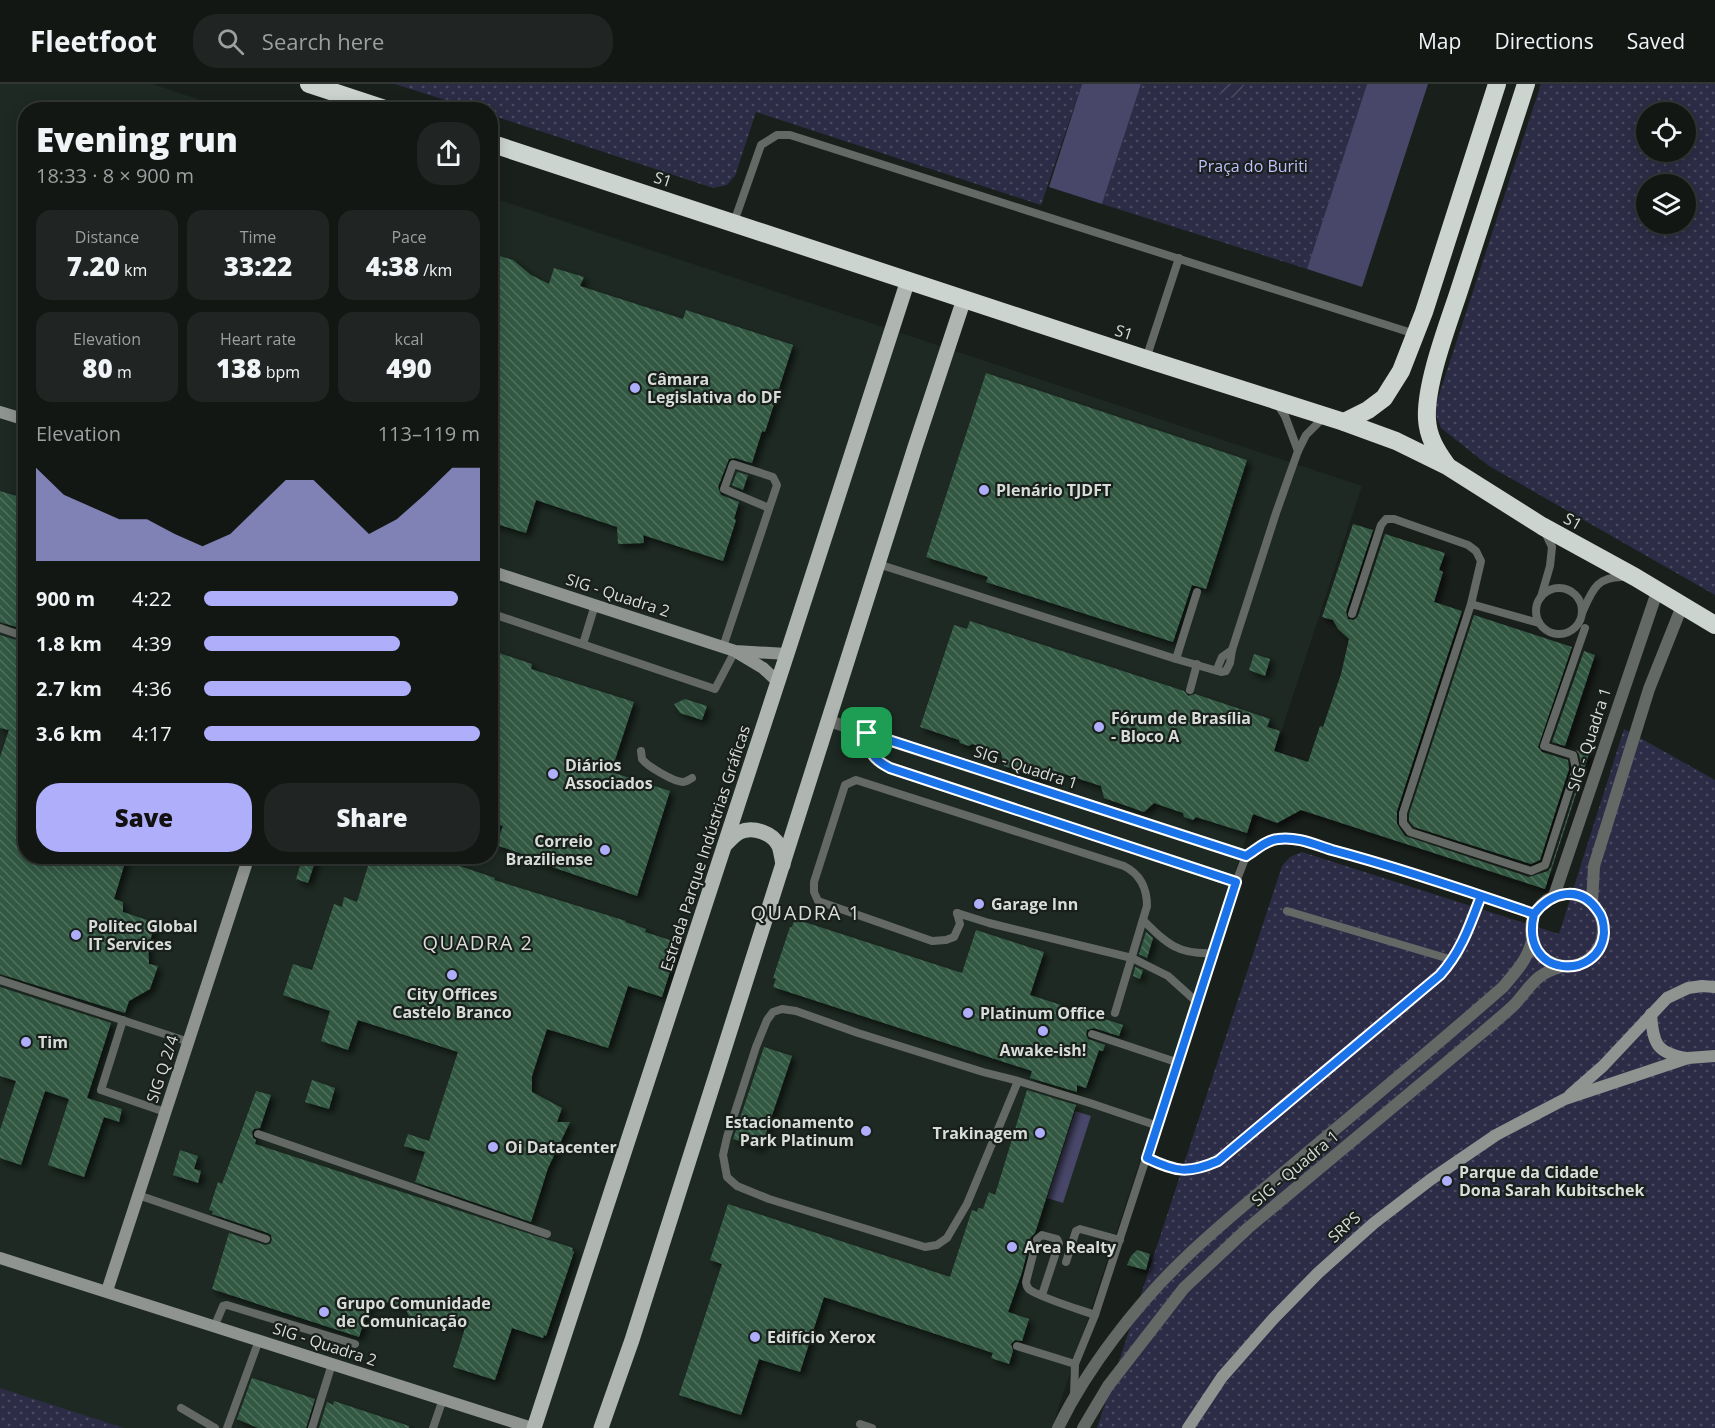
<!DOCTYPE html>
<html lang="en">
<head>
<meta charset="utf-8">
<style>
	:root { --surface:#131714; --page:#202422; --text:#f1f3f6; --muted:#9d9fa0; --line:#323634; --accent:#afaefa }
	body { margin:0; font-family:"Open Sans",sans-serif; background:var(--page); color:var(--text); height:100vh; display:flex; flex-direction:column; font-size:22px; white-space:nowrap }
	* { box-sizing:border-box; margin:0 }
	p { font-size:20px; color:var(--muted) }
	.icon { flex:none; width:33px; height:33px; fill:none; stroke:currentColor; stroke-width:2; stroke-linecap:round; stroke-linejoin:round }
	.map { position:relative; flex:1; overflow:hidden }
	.panel { position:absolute; left:18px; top:18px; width:480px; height:762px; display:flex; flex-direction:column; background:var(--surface); border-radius:24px; box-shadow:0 3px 15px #0003,0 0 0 2px var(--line) }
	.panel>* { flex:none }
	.controls { position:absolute; left:1636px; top:18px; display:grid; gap:12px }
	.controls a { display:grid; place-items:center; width:60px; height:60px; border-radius:50%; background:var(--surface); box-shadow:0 3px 15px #0003,0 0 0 2px var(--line); font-size:30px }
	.pin { position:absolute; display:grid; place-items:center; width:51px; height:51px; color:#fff; margin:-26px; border-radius:12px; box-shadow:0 3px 9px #0006 }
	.round { display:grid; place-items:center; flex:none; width:63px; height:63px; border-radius:24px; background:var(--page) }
	.overview { display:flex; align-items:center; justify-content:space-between; height:102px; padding:0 18px }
	h1 { font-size:33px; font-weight:800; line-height:45px }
	.metrics { display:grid; grid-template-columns:repeat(3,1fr); gap:9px; height:102px; padding:6px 18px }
	.metrics div { display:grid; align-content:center; border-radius:15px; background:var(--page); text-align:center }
	.metrics b { font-size:26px; font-weight:800 }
	.metrics small { font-size:16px; font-weight:400 }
	.metrics p { font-size:16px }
	.chart { height:168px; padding:12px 18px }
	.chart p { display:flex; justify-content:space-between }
	.chart svg { width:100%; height:108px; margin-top:6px; fill:var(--accent); opacity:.7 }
	.action { display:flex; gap:12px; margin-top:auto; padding:12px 18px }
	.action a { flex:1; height:69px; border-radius:24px; background:var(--accent); color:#111; font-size:24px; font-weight:800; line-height:69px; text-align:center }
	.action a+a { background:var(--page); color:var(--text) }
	ul { padding:0 18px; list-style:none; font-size:20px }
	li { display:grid; grid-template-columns:96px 72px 1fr; align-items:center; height:45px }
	li i { height:15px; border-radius:8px; background:var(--accent) }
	header { display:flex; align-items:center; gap:36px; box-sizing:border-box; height:84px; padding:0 30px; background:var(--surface); border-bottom:2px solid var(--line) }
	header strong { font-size:28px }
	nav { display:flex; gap:33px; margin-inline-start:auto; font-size:21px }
	.search { width:420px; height:54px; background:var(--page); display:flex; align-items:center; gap:15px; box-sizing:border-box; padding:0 21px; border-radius:24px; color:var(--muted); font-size:22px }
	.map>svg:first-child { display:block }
	.built { fill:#1d2922 }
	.grass { fill:url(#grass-dots); fill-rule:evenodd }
	.garden { fill:url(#garden-furrows) }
	.water { fill:#484769 }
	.building { fill:url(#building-back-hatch); filter:url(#shadow) }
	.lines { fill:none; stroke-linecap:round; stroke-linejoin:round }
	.lane { stroke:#656966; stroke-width:8 }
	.street { stroke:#656966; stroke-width:12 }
	.secondary { stroke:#8f9491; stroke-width:12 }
	.primary { stroke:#afb6b1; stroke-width:15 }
	.highway { stroke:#ccd4cf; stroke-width:18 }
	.route-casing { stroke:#fff; stroke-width:12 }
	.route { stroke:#1a73e8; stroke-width:8 }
	.poi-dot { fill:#afaefa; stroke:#191f1b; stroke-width:2 }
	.labels { text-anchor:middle; stroke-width:4.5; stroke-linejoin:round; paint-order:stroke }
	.park-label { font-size:16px; fill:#c0c0fd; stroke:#191f1b }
	.street-label { font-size:16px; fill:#d9ddda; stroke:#191f1b }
	.poi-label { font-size:16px; font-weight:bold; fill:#d9ddda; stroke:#191f1b; text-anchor:start }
	.quarter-label { font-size:20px; letter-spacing:1.5px; fill:#d9ddda; stroke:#191f1b }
</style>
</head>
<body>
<header>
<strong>Fleetfoot</strong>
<div class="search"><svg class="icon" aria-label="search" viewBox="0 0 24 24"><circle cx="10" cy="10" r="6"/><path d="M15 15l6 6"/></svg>Search here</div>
<nav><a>Map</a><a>Directions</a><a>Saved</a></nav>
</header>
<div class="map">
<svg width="1715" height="1344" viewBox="0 0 1715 1344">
	<defs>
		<pattern id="grass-dots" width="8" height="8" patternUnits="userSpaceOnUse" patternTransform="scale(1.5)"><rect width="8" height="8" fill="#2d2c46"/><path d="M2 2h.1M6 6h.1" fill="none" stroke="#4b4a60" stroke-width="1.8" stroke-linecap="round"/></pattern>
		<pattern id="garden-furrows" width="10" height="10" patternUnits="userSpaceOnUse" patternTransform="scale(1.5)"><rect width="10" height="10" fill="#2d2c46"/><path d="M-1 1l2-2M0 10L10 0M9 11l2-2" fill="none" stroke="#4b4a60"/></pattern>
		<pattern id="building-back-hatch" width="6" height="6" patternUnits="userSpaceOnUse" patternTransform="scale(1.5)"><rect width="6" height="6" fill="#335843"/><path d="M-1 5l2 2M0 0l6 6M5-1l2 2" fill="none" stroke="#50705e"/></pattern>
		<filter id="shadow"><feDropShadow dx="4" dy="4" stdDeviation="3" flood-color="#0009"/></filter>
	</defs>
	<rect width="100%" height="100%" fill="#191f1b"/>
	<polygon class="built" points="0,0 152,0 228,25 26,26 26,772 490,772 491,113 1362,402 1052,1344 0,1344"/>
	<g class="grass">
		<polygon points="395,0 1082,0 1041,121 756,28 735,92 727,101 713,104 491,31 490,26 473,25"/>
		<polygon points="1141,0 1367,0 1307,185 1102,120"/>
		<path d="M 1541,0 L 1715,0 L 1715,511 L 1489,382 L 1441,344 L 1434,326 ZM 1647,28 L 1686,28 L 1686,68 L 1647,68 ZM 1647,100 L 1686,100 L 1686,140 L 1647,140 Z"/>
		<polygon points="1624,645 1715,696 1715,1344 1097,1344 1282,782 1290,773 1302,768 1559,850"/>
		<polygon points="0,1304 124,1344 0,1344"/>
	</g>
	<polygon class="garden" points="1216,0 1244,0 1244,1 1237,13 1228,14 1219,10"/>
	<g class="water">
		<polygon points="1082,0 1141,0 1102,120 1049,103"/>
		<polygon points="1367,0 1428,0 1362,203 1307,185"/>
		<polygon points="1075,1027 1091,1032 1063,1119 1047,1114"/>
	</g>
	<g class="building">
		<polygon points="490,172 500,172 513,176 531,191 549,200 554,184 584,193 580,202 683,235 686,226 793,261 765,348 762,347 752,379 735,374 729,375 718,403 721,411 739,418 734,435 736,436 723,477 643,451 644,459 618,460 617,443 536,416 526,449 490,438"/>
		<polygon points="986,289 1247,376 1206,505 1192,501 1173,558 986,498 988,493 926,473"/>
		<polygon points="737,388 748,391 743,406 732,401"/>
		<polygon points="0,407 26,415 26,546 0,538"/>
		<polygon points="1353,440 1373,446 1346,528 1348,535 1354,536 1358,532 1385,450 1445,469 1439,486 1443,488 1434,518 1462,527 1397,727 1397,740 1405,752 1529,793 1548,787 1551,783 1582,687 1579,670 1576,666 1589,670 1545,805 1301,726 1277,739 1253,730 1247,749 1196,733 1193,736 1184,733 1183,729 1154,719 1144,728 1104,714 1101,702 1055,687 1044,695 1004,682 1001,669 972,660 969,662 960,659 959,656 920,643 954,541 967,545 970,537 1184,607 1188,612 1195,610 1270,635 1267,643 1280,647 1274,667 1308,678 1320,642 1323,643 1341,590 1349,555 1338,545 1333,536 1322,533"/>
		<polygon points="1474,531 1572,563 1538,663 1542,668 1568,676 1569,685 1540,776 1531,780 1414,743 1409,737 1409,730"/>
		<polygon points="0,551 26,559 26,772 127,772 114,815 123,818 123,828 156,839 148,862 149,880 158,882 150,905 129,917 125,929 0,890 0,673 9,646 0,644"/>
		<polygon points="490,566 532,580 531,585 634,618 611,688 670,707 637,812 555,784 531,775 531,773 496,761 503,742 490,738"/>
		<polygon points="1584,567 1595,571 1565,662 1552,658"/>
		<polygon points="1254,570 1270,575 1265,592 1249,586"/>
		<polygon points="685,615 707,622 702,636 680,629 674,620"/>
		<polygon points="303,772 317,772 308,799 296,795"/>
		<polygon points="371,772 430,772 495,794 494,796 626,837 625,838 646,845 645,848 679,859 662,913 628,902 608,964 547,945 532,992 532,1008 562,1024 557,1038 570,1038 548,1084 531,1138 415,1098 425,1068 404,1062 408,1050 429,1057 458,968 358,936 348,966 321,957 330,927 283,911 293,880 312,886 334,820 342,823 344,813 357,818"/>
		<polygon points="795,835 962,889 976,846 1044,868 1030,911 1123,941 1119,952 1094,944 1087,946 1086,951 1088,955 1105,961 1103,967 1099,966 1086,1004 1077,1001 1077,1008 1030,994 1032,987 773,903 776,895 773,894 790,843 792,843"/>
		<polygon points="1146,848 1153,854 1147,874 1139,870"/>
		<polygon points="1135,883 1143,886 1140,895 1133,892"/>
		<polygon points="0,903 111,939 87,1014 122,1025 119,1038 104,1033 84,1093 48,1081 69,1015 45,1007 21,1081 0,1074 0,1046 16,997 0,992"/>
		<polygon points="764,963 792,972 761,1064 733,1055"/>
		<polygon points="312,996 335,1004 329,1025 305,1018"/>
		<polygon points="1027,1006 1076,1021 1035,1149 1031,1153 1022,1188 1008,1228 1029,1235 1022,1257 1015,1256 1011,1260 1013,1267 1009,1280 991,1274 993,1269 824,1213 800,1288 759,1275 741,1331 679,1311 722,1180 710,1176 728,1120 950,1193 972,1126 977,1128 978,1124 983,1125 989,1108 995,1111"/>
		<polygon points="256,1007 271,1011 260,1044 254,1045 252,1048 253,1054 256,1056 255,1060 573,1164 572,1167 574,1168 546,1252 544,1251 543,1254 512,1244 495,1296 453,1283 465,1244 433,1234 426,1237 409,1232 405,1224 372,1214 359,1253 212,1205 229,1149 265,1161 270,1160 272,1156 271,1151 268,1149 212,1130 213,1127 209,1126 218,1098 222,1100"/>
		<polygon points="180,1066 198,1072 194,1085 201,1087 198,1099 173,1091"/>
		<polygon points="1137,1166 1150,1170 1146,1186 1127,1181 1131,1172"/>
		<polygon points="252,1294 315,1315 306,1344 258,1344 237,1335"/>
		<polygon points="334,1317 409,1342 409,1344 319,1344 327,1318 333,1321"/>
	</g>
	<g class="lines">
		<g class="lane">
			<polyline points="734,138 761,61 777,51 790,51 1415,250"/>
			<polyline points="1146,275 1179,174"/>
			<polyline points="1276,318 1285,332 1298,367"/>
			<polyline points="878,480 1176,575 1221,588 1226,587 1230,579 1232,566 1276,429 1298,367 1306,351 1325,332"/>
			<circle cx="1559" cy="527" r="23"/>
			<polyline points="1541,513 1550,482 1552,463 1545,448"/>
			<polyline points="490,529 715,605 735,567"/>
			<path d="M 1582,529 C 1592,507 1596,492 1624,493"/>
			<polyline points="1352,530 1381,441 1386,435 1394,435 1468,461 1476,467 1481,477 1471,520"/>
			<polyline points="1539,539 1471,520 1403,729 1403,739 1410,748 1531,787 1545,781 1576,685 1573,671 1544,662 1585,544"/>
			<polyline points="0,544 26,553"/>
			<polyline points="583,560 595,521"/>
			<polyline points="723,563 777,401 773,393 733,380 724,405 769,424"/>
			<polyline points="1176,575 1197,508"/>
			<polyline points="1217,585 1222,573 1232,566"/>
			<polyline points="1190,606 1197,580"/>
			<path d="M 641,667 L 642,675 C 647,682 674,698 683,698 C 687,698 688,696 692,694"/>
			<polyline points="1287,827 1453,876"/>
			<path d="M 957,829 L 960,840 L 954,853 L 946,856 L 932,857 L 818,817 L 814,808 L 814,798 L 845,701 L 856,696 L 1124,782 C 1140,790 1147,804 1147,822 L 1115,929"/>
			<polyline points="957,829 989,839 1132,874 1168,892 1198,919"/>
			<path d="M 1143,836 C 1167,860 1178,871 1214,869"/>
			<polyline points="0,896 189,958"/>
			<polyline points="123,936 101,1006 165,1028"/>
			<polyline points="1092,950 1179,979"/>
			<polyline points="1018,997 967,1120 947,1154 937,1161 925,1163 769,1115 737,1102 727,1093 723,1071 727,1053 756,963 767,936 773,928 782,925 796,927 858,949 983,988 1018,997 1090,1019 1158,1042"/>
			<polyline points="258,1050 547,1150"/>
			<path d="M 1147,1074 C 1176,1088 1189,1090 1218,1077 L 1440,891 C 1461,868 1470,841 1481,812"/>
			<polyline points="138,1111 266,1155"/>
			<polyline points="1066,1178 1076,1147 1080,1145 1120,1156"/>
			<path d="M 1042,1211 L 1059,1159 L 1057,1155 L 1042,1151 L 1037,1155 L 1026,1198 C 1027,1202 1026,1203 1030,1206 C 1044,1215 1078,1225 1095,1231"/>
			<polyline points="215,1241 223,1222 227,1221 355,1260"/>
			<polyline points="1017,1262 1075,1280"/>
			<polyline points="1074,1312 1075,1280 1095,1231 1236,798 1246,772 1265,759 1278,754 1296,756 1363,774 1534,830"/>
			<polyline points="181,1324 215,1344"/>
			<polyline points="860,1340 872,1344"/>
			<polyline points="227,1344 259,1256"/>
			<polyline points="312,1344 332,1280"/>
			<polyline points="433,1344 443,1315"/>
		</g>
		<g class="street">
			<polyline points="829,637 1246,772"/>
			<path d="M 867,649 C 870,669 871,674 890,684 L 1236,798"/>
			<circle cx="1567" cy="846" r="36"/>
			<polyline points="1554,812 1657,508"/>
			<polyline points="1592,819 1594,782 1649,605 1682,522"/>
			<path d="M 1058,1344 C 1087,1284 1137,1220 1185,1174 C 1222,1138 1263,1106 1302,1073 C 1369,1017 1437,961 1503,903 C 1516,888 1527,876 1532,857"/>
			<path d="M 1083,1344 L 1108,1302 L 1184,1204 L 1248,1144 L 1483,948 C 1493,939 1505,930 1515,920 C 1532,901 1535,890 1561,883"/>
		</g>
		<g class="secondary">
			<polyline points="0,328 26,336"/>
			<polyline points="490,487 735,567 787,570"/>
			<polyline points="738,569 763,584 778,598"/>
			<path d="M 1651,930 C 1653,959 1656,969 1686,974"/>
			<polyline points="1570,1011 1603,982 1667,914 1688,904 1702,902 1715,903"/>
			<polyline points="0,1174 532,1344"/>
			<polyline points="107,1207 249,772"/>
			<polyline points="1188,1344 1222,1293 1274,1234 1318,1189 1374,1139 1430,1096 1496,1051 1565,1015 1688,974 1715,972"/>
		</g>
		<g class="primary">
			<path d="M 725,761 C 729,757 735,750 740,748 C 753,742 773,749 779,762 C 781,768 782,775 783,781"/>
			<polyline points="534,1344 787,570 908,196"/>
			<polyline points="601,1344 632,1256 915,363 964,215"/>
		</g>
		<g class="highway">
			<polyline points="309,0 388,26"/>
			<polyline points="490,59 1146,275 1344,338 1396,357 1447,382 1542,442 1635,493 1715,541"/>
			<polyline points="1344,338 1368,326 1384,314 1401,287 1424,228 1497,0"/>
			<path d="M 1446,380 C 1436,366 1428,353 1427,335 C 1425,301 1447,243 1458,210 C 1480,140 1503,70 1526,0"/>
		</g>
	</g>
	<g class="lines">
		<defs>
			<path id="route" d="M 867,649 C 870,669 871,674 890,684 L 1236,798 L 1147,1074 C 1176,1088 1188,1090 1218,1077 L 1440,891 C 1461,868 1470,841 1481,812 L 1534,830 C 1518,894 1600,898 1604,849 C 1604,841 1603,833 1598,827 C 1580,800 1551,808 1534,830 C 1468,807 1400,784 1332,766 C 1316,761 1296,752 1278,755 C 1266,756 1256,766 1246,772 L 867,649"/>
		</defs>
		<use href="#route" class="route-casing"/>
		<use href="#route" class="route"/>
	</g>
	<g class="poi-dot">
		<circle cx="635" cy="304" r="6"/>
		<circle cx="984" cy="406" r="6"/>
		<circle cx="1099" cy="643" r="6"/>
		<circle cx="553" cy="690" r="6"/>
		<circle cx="605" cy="766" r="6"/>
		<circle cx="979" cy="820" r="6"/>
		<circle cx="76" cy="851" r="6"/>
		<circle cx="452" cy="891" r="6"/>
		<circle cx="968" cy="929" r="6"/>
		<circle cx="1043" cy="947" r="6"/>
		<circle cx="26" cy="958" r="6"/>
		<circle cx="866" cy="1047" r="6"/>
		<circle cx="1040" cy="1049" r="6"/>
		<circle cx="493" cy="1063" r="6"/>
		<circle cx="1447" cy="1097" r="6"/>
		<circle cx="1012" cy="1163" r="6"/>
		<circle cx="324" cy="1228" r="6"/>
		<circle cx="755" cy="1253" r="6"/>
	</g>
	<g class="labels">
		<g class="park-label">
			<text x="1253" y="88">Praça do Buriti</text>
		</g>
		<g class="street-label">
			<text transform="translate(663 95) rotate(18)" y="6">S1</text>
			<text transform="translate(1124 248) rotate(18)" y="6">S1</text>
			<text transform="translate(1573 437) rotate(29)" y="6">S1</text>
			<text transform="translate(618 511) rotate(18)" y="6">SIG - Quadra 2</text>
			<text transform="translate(1589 655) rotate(-72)" y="6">SIG - Quadra 1</text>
			<text transform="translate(1026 683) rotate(18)" y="6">SIG - Quadra 1</text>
			<text transform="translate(705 764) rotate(-72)" y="6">Estrada Parque Indústrias Gráficas</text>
			<text transform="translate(162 985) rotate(-72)" y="6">SIG Q 2/4</text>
			<text transform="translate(1295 1084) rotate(-40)" y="6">SIG - Quadra 1</text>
			<text transform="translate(1344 1143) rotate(-42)" y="6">SRPS</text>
			<text transform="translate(325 1260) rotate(18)" y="6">SIG - Quadra 2</text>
		</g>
		<g class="poi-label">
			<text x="647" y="301">Câmara<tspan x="647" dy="18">Legislativa do DF</tspan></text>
			<text x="996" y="412">Plenário TJDFT</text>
			<text x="1111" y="640">Fórum de Brasília<tspan x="1111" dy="18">- Bloco A</tspan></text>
			<text x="565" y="687">Diários<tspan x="565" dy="18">Associados</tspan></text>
			<text x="593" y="763" text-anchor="end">Correio<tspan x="593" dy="18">Braziliense</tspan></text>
			<text x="991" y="826">Garage Inn</text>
			<text x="88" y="848">Politec Global<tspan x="88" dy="18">IT Services</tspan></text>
			<text x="452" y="916" text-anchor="middle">City Offices<tspan x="452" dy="18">Castelo Branco</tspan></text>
			<text x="980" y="935">Platinum Office</text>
			<text x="38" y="964">Tim</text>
			<text x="1043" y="972" text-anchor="middle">Awake-ish!</text>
			<text x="854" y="1044" text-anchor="end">Estacionamento<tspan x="854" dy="18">Park Platinum</tspan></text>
			<text x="1028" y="1055" text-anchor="end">Trakinagem</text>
			<text x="505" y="1069">Oi Datacenter</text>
			<text x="1459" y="1094">Parque da Cidade<tspan x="1459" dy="18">Dona Sarah Kubitschek</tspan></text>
			<text x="1024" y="1169">Area Realty</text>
			<text x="336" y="1225">Grupo Comunidade<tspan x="336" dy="18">de Comunicação</tspan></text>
			<text x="767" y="1259">Edifício Xerox</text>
		</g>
		<g class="quarter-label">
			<text x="806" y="836">QUADRA 1</text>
			<text x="478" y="866">QUADRA 2</text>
		</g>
	</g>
</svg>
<div class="controls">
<a><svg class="icon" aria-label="locate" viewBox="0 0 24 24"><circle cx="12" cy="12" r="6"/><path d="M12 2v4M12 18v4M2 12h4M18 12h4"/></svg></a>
<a><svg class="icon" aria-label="layers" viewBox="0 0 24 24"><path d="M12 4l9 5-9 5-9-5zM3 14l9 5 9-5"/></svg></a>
</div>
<div class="pin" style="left:867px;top:649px;background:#1e9e55"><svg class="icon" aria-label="arrive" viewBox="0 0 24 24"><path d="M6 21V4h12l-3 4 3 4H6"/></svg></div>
<section class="panel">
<div class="overview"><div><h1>Evening run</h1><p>18:33 · 8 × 900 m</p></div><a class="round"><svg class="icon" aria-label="share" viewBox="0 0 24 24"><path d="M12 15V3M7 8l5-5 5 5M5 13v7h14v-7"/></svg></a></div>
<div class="metrics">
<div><p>Distance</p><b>7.20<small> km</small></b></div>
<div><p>Time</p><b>33:22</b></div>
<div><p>Pace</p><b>4:38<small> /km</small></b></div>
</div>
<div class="metrics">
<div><p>Elevation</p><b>80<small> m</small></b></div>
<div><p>Heart rate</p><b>138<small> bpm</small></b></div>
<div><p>kcal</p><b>490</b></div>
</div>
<div class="chart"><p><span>Elevation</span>113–119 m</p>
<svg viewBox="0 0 160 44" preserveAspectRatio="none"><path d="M0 44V6L10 17L20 22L30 27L40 27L50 33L60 38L70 33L80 22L90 11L100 11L110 22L120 33L130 27L140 17L150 6L160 6V44z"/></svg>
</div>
<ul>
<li><b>900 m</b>4:22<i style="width:92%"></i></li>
<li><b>1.8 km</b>4:39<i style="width:71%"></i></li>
<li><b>2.7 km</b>4:36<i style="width:75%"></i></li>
<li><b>3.6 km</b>4:17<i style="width:100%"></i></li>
</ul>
<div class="action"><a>Save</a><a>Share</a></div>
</section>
</div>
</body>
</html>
